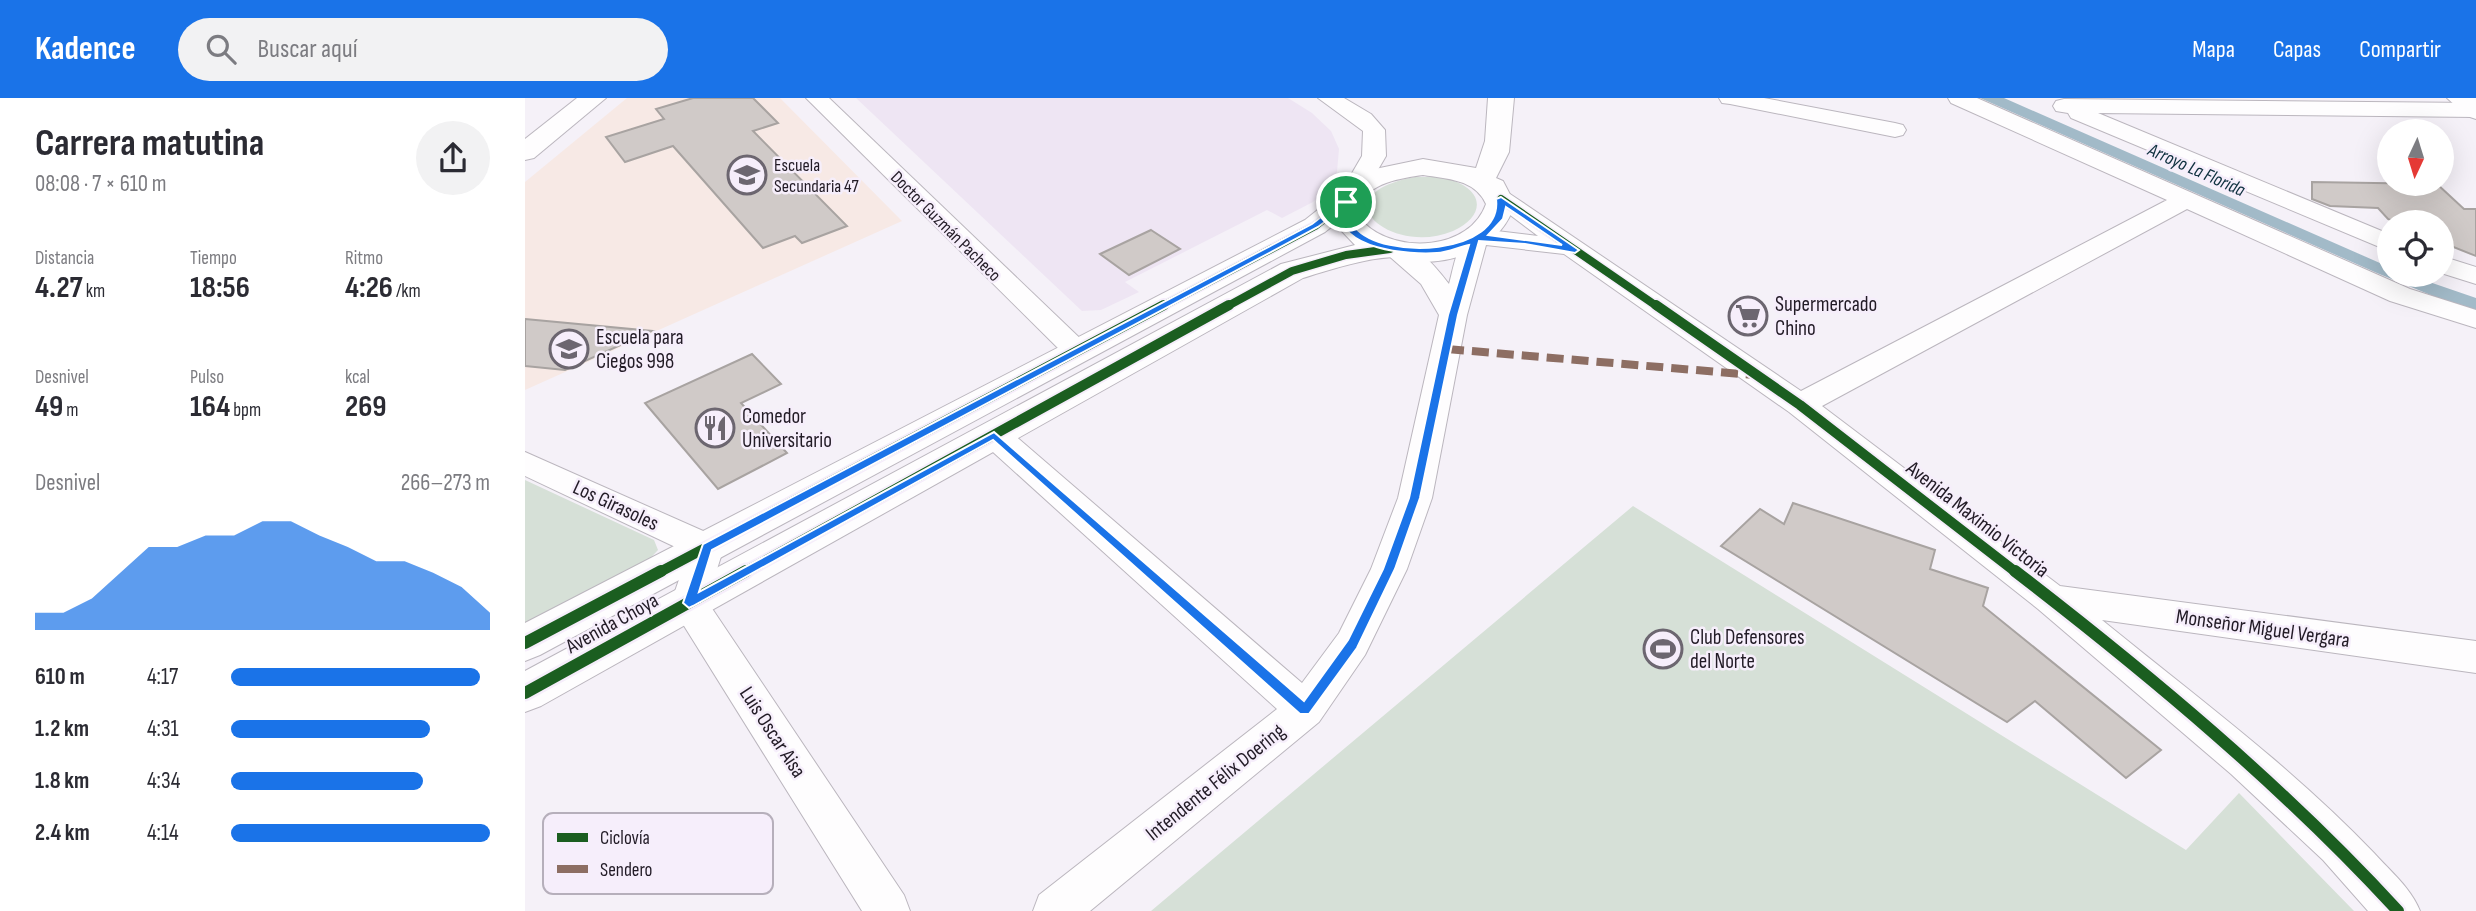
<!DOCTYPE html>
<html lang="es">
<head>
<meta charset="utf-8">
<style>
	:root { --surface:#fff; --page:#f2f2f3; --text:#2b2b33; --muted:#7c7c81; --accent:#1a73e8 }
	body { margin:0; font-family:"Sofia Sans Condensed",sans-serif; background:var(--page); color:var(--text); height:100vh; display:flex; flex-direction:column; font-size:26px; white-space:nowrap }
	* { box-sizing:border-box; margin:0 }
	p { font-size:23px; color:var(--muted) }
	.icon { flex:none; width:38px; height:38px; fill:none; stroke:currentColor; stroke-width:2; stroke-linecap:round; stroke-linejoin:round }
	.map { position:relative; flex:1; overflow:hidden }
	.drawer { display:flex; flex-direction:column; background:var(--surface); width:525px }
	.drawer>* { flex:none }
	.needle { width:46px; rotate:184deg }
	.buttons { position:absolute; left:1852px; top:21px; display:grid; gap:14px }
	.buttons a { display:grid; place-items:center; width:77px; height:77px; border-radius:50%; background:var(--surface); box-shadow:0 7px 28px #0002; font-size:35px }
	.pin { position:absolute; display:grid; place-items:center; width:60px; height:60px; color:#fff; margin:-30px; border:4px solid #fff; border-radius:50%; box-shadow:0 2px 7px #0007 }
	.round { display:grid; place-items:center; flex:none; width:74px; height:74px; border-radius:37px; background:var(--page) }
	.headline { display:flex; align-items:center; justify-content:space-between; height:119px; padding:0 35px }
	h1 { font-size:38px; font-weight:700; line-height:52px }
	.stats { display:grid; grid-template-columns:repeat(3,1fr); gap:10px; height:119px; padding:7px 35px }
	.stats div { display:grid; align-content:center }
	.stats b { font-size:30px; font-weight:700 }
	.stats small { font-size:19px; font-weight:400 }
	.stats p { font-size:19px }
	.chart { height:196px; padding:14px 35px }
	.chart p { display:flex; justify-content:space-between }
	.chart svg { width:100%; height:126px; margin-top:7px; fill:var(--accent); opacity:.7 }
	ul { padding:0 35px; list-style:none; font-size:23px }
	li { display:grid; grid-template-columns:112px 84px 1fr; align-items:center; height:52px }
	li i { height:18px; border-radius:9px; background:var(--accent) }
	header { display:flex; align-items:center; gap:42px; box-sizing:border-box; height:98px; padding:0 35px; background:var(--accent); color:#fff }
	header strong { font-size:33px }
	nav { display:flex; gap:38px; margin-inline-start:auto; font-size:24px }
	.search { width:490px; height:63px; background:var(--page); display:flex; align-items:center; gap:18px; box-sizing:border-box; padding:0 24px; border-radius:38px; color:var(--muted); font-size:26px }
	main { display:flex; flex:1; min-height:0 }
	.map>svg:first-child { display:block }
	.industrial { fill:#eee5f3 }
	.education { fill:#f7e9e5 }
	.green { fill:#d6e0d7 }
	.water { fill:#a2bac8 }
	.building { fill:#d0cac8; stroke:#a8a3a1; stroke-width:2 }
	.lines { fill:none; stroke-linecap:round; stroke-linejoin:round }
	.street-casing { stroke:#bbb6be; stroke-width:2 }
	.secondary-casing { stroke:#bbb6be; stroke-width:2 }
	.primary-casing { stroke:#bbb6be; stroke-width:2 }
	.street { fill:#fefdfe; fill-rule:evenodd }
	.secondary { fill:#fefdfe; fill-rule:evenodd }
	.primary { fill:#fefdfe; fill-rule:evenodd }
	.quiet { stroke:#8d6e63; stroke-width:8; stroke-dasharray:17 8; stroke-linecap:butt }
	.cycleway-far2-casing { stroke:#f6eefb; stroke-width:11 }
	.cycleway-far1-casing { stroke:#f6eefb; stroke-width:14 }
	.cycleway-casing { stroke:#f6eefb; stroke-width:17 }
	.cycleway-far2 { stroke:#1b5e20; stroke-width:8 }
	.cycleway-far1 { stroke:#1b5e20; stroke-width:10 }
	.cycleway { stroke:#1b5e20; stroke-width:12 }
	.route { fill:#1a73e8; stroke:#fff; stroke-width:2; fill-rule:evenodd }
	.labels { text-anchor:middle; stroke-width:5; stroke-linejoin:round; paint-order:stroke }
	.far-poi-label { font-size:18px; fill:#221b26; stroke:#f6eefb; text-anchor:start }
	.far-street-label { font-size:18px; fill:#221b26; stroke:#f6eefb }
	.far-water-label { font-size:19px; font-style:italic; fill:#0e303e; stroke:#f6eefb }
	.poi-label { font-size:21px; fill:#221b26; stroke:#f6eefb; text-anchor:start }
	.street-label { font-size:21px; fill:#221b26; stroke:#f6eefb }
	.key { fill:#f6eefb; stroke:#b6afbb; stroke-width:2 }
	.key-label { font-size:19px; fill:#221b26 }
</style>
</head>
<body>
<header>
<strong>Kadence</strong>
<div class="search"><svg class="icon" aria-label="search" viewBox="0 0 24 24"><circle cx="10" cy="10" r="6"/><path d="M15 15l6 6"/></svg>Buscar aquí</div>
<nav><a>Mapa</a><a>Capas</a><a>Compartir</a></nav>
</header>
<main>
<section class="drawer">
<div class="headline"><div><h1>Carrera matutina</h1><p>08:08 · 7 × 610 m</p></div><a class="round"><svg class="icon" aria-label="share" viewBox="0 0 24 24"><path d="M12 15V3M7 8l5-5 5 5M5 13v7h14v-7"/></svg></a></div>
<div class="stats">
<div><p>Distancia</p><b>4.27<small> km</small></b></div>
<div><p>Tiempo</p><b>18:56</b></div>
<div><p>Ritmo</p><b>4:26<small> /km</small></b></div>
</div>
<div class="stats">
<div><p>Desnivel</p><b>49<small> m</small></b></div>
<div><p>Pulso</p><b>164<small> bpm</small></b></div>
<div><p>kcal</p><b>269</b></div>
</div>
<div class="chart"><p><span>Desnivel</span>266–273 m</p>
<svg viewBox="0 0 160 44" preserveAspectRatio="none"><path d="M0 44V38L10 38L20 33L30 24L40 15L50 15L60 11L70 11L80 6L90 6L100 11L110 15L120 20L130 20L140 24L150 29L160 38V44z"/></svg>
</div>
<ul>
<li><b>610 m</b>4:17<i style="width:96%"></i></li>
<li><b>1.2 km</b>4:31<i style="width:77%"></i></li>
<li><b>1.8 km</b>4:34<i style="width:74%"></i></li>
<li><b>2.4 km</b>4:14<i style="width:100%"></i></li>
</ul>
</section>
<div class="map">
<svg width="1951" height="813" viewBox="0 0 1951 813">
	<rect width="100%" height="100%" fill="#f5f1f8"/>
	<polygon class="industrial" points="331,0 763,0 787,15 806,33 814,51 812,74 802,91 788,104 757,120 742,112 600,184 614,194 576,212 557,213"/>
	<polygon class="education" points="102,0 255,0 377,123 0,292 0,84"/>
	<g class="green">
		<path d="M 890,79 C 903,79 915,78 927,82 C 961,94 959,119 928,133 C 867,159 792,97 890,79 Z"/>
		<polygon points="0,382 129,442 133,452 117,469 0,530"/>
		<polygon points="1108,408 1661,752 1714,695 1829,813 626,813"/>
	</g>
	<polygon class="water" points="1455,0 1479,0 1864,169 1864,177 1884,177 1951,200 1951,212 1913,200 1852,175"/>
	<g class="building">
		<polygon points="168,0 228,0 253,25 228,33 322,128 277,145 270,138 238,150 148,48 100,64 81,39 139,21 131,11"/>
		<polygon points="1787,84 1912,86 1939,111 1951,111 1951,158 1916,144 1916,124 1870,124 1863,121 1853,110 1805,108 1787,101"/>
		<polygon points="626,132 655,151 604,177 575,156"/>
		<polygon points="0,221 127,233 40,272 0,268"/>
		<polygon points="227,256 256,286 216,305 262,355 193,391 120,305"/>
		<polygon points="1268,405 1410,452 1405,471 1463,490 1458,508 1636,652 1601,680 1510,603 1482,624 1196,448 1235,411 1259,426"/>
	</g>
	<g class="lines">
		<defs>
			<g id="street">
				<polygon points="281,0 304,0 562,247 566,253 562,259 552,262 542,259"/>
				<polygon points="793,0 819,0 846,16 860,32 861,58 837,99 828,101 819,99 816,94 837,58 838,33"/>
				<polygon points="1194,0 1239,0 1370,25 1378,27 1381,32 1378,37 1370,39 1205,6 1197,5"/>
				<path d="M 1423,0 L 1452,0 L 1885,191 L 1951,212 L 1951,230 L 1865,203 L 1662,111 L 1297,308 L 1535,488 L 1951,543 L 1951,575 L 1577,522 C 1669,597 1767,669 1849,755 C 1866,774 1886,790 1895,813 L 1843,813 L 1798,762 L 1706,676 L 1513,511 L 1264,314 L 1039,156 L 961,147 L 942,217 L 907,400 L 882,471 L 840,557 L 794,624 L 565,813 L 508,813 L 514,797 L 752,611 L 458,345 L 453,337 L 458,329 L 469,326 L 480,329 L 777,585 L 814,535 L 846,471 L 873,400 L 914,217 L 896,186 L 864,158 L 860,152 L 864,146 C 888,140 910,168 924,186 C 930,165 932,137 955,131 L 1013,138 L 964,101 L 967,96 L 976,94 L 985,96 L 1276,293 L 1642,102 L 1426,5 Z"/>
				<polygon points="1539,1 1951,5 1951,19 1573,15 1864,136 1864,153 1546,20 1543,15 1531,13 1528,8 1531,3"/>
				<polygon points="1916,158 1951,169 1951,186 1916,175"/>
				<polygon points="0,354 194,440 199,449 182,503 379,797 385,813 337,813 151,515 146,505 163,455 0,378"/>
			</g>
			<g id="secondary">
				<polygon points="52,0 81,0 9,60 0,62 0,41"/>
				<path d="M 963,0 L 989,0 L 984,54 L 971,80 L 978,83 L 990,106 C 976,148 937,164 895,164 C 886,164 877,159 868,159 C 837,161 807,171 778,180 L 16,608 L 0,614 L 0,573 L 756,166 L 830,147 L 810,126 L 800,134 L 15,557 L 0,563 L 0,525 L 780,122 L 809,99 L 823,83 L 850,71 L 898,61 L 951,70 L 960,43 ZM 898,77 C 922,81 950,81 961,106 C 945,152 872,157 839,125 L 834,108 C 843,85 876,80 898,77 Z"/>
			</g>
			<polygon id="primary" points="1922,0 1951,0 1951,21 1942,18"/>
		</defs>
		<use href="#street" class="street-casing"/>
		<use href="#secondary" class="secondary-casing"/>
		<use href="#primary" class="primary-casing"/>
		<use href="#street" class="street"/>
		<use href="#secondary" class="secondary"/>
		<use href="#primary" class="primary"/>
		<polyline class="quiet" points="922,251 1229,277"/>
		<defs>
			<g id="cycleway-far2">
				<polyline points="976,101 1133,209"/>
				<polyline points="636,209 790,128 821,104"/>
				<polyline points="701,209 767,173 821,157 865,151"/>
			</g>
			<g id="cycleway-far1">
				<polyline points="1131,207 1275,307 1492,475"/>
				<polyline points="133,475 639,207"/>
				<polyline points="218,475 704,207"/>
			</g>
			<g id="cycleway">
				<path d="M 1490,473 C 1625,577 1758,688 1873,813"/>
				<polyline points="0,545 136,473"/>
				<polyline points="0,595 221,473"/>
			</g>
		</defs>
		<use href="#cycleway-far2" class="cycleway-far2-casing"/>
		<use href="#cycleway-far1" class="cycleway-far1-casing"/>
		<use href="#cycleway" class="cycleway-casing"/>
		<use href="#cycleway-far2" class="cycleway-far2"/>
		<use href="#cycleway-far1" class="cycleway-far1"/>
		<use href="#cycleway" class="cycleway"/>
	</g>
	<path class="route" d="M 976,99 L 1054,152 L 1050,155 L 1000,146 L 954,143 L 933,217 L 895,400 L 870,471 L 832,550 L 784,616 L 775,616 L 468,342 L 168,508 L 164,510 L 158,505 L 178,446 L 787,126 L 818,102 L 825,104 C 825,113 824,121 830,129 C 858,163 978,157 971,101 ZM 981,109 L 1037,147 L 963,137 L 978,121 ZM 816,112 C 812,152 885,157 912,155 C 922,155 934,149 944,147 L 923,217 L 884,400 L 858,471 L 823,542 L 779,603 L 469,334 L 174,494 L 187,452 L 793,129 Z"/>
	<defs>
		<symbol id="school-ring" viewBox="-11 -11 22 22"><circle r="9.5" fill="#f6eefb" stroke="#6c6670" stroke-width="1.5"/><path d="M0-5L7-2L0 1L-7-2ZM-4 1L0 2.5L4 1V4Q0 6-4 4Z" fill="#6c6670"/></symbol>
		<symbol id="supermarket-ring" viewBox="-11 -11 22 22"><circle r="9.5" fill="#f6eefb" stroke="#6c6670" stroke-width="1.5"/><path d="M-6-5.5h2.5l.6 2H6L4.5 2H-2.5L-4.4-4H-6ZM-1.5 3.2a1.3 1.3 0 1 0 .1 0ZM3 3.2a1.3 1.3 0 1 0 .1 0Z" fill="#6c6670"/></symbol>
		<symbol id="restaurant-ring" viewBox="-11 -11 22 22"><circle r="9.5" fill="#f6eefb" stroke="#6c6670" stroke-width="1.5"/><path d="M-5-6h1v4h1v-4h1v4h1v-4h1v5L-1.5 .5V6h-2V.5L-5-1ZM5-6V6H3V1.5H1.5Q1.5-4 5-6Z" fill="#6c6670"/></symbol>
		<symbol id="stadium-ring" viewBox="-11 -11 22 22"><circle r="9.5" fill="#f6eefb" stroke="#6c6670" stroke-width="1.5"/><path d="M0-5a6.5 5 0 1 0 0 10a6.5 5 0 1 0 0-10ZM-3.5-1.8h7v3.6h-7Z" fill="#6c6670"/></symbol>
	</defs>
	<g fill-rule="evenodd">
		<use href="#school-ring" x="200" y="55" width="44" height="44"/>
		<use href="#supermarket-ring" x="1201" y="196" width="44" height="44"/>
		<use href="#school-ring" x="22" y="229" width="44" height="44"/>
		<use href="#restaurant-ring" x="168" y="308" width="44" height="44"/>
		<use href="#stadium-ring" x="1116" y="529" width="44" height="44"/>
	</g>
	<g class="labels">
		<g class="far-poi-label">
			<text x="249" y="73">Escuela<tspan x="249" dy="21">Secundaria 47</tspan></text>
		</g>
		<g class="far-street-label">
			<text transform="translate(421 128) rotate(45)" y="6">Doctor Guzmán Pacheco</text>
		</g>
		<g class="far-water-label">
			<text transform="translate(1672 71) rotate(24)" y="7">Arroyo La Florida</text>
		</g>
		<g class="poi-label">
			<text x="1250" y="213">Supermercado<tspan x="1250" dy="24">Chino</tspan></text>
			<text x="71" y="246">Escuela para<tspan x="71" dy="24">Ciegos 998</tspan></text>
			<text x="217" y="325">Comedor<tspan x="217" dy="24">Universitario</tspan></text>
			<text x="1165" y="546">Club Defensores<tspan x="1165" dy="24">del Norte</tspan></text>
		</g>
		<g class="street-label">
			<text transform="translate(91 407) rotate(25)" y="7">Los Girasoles</text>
			<text transform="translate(1453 421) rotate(38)" y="7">Avenida Maximio Victoria</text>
			<text transform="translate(87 525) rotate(-29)" y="7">Avenida Choya</text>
			<text transform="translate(1738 530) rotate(8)" y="7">Monseñor Miguel Vergara</text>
			<text transform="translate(248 634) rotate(57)" y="7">Luis Oscar Aisa</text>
			<text transform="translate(690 684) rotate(-39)" y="7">Intendente Félix Doering</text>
		</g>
	</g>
	<rect x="18" y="715" width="230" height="81" rx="10" class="key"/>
	<rect x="32" y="735" width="31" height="9" fill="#1b5e20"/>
	<rect x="32" y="767" width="31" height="8" fill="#8d6e63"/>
	<g class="key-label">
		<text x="75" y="746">Ciclovía</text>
		<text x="75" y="778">Sendero</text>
	</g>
</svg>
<div class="buttons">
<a><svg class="needle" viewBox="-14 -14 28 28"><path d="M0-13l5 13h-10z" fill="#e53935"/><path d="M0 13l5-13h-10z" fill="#7c7c81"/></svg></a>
<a><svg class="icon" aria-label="locate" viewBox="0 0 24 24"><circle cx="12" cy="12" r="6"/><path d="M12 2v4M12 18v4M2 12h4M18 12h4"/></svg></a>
</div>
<div class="pin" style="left:821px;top:104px;background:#1e9e55"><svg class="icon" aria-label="arrive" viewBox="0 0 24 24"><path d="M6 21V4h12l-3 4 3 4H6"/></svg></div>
</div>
</main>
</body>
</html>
